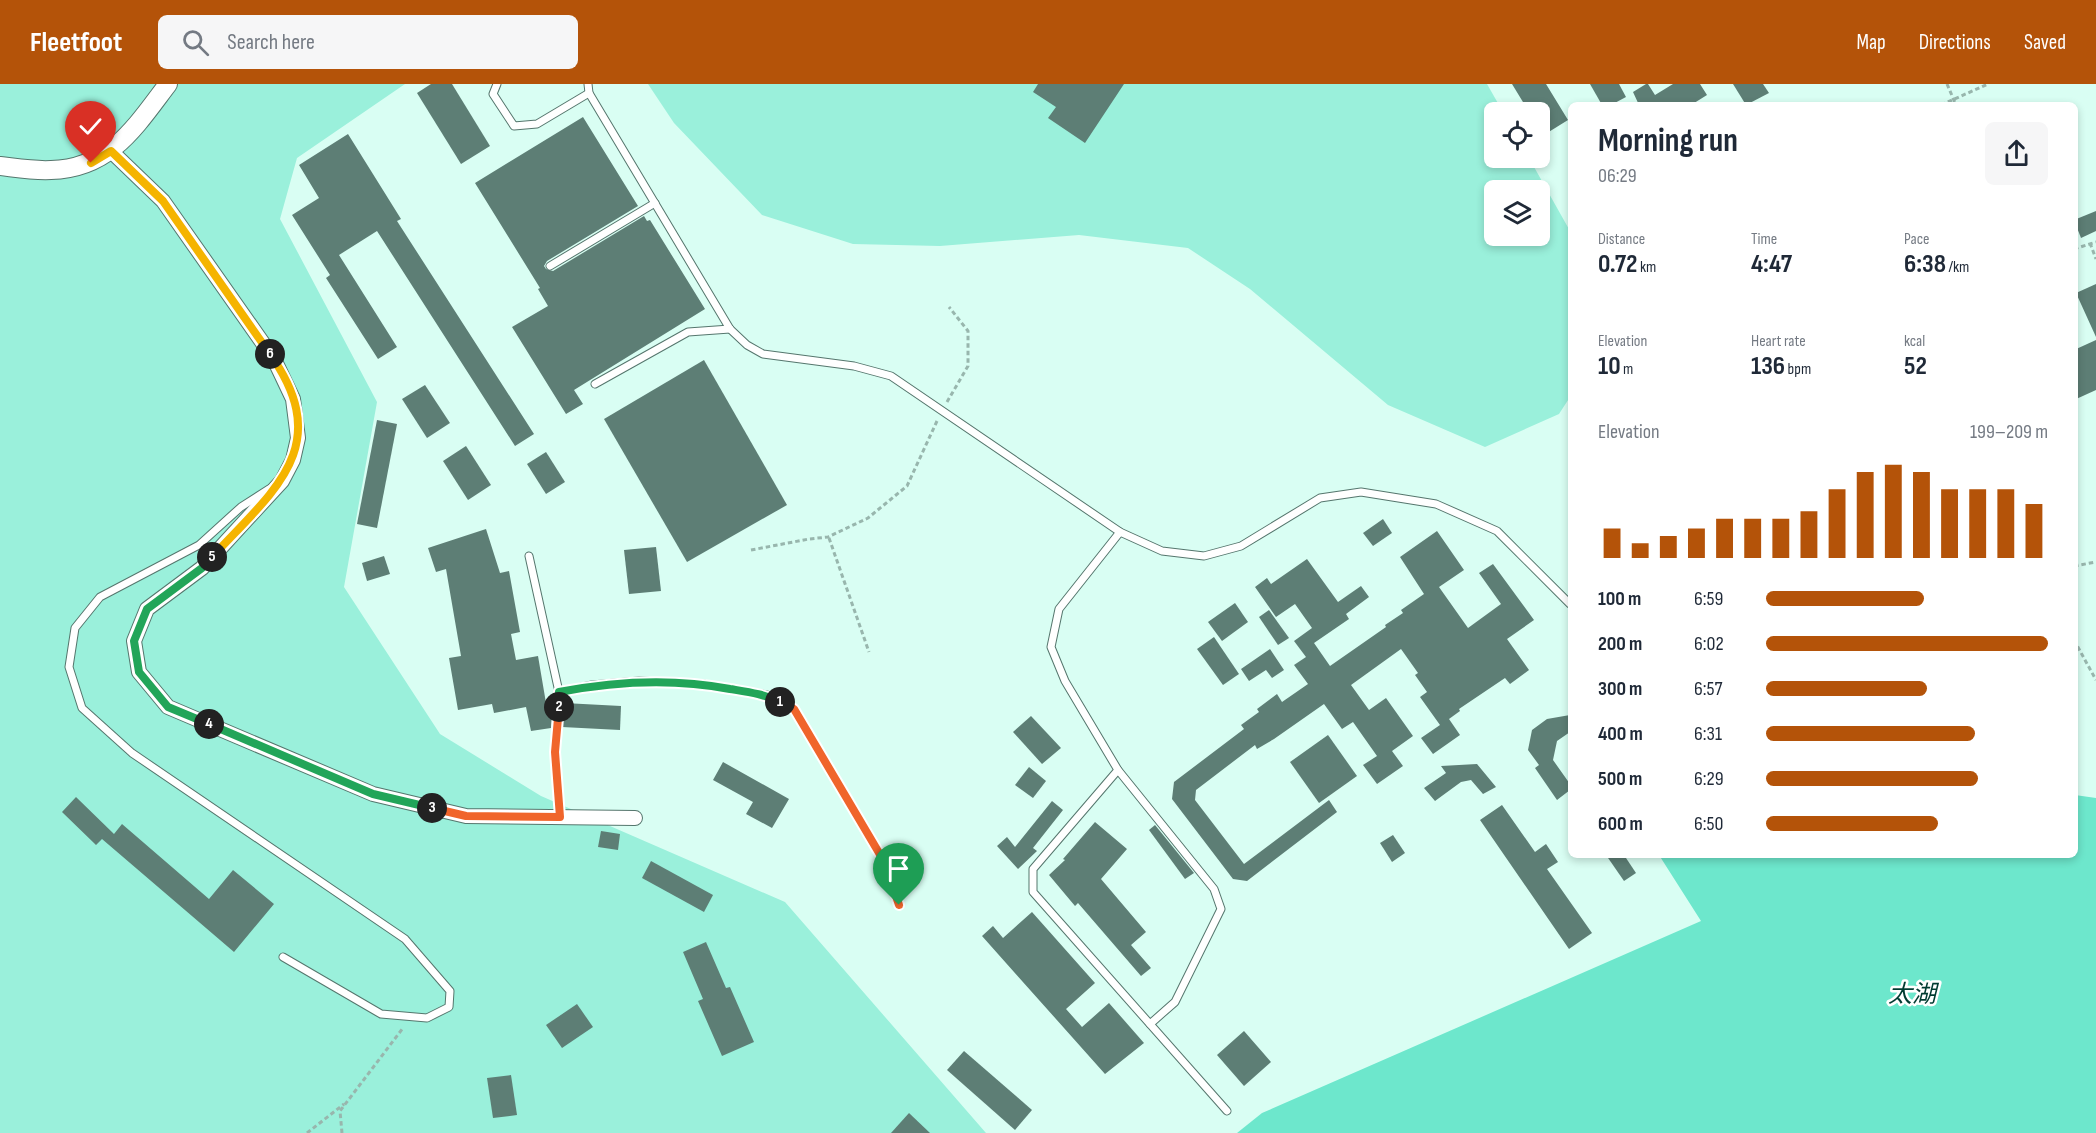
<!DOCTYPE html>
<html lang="en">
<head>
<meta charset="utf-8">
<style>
	:root { --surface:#fff; --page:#f6f6f7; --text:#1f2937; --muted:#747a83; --accent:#b45309 }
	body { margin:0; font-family:"Sofia Sans Condensed","Noto Sans SC",sans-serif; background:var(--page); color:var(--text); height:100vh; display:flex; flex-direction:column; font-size:22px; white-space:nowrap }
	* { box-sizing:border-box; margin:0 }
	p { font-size:20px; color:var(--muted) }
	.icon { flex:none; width:33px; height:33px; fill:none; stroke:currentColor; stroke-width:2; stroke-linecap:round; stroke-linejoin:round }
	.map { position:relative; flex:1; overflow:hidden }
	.panel { position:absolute; left:1568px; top:18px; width:510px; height:756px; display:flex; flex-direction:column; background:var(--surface); border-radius:9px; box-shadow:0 3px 9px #0003 }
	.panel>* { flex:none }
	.controls { position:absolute; left:1484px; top:18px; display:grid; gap:12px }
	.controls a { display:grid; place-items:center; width:66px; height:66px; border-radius:9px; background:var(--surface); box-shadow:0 3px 9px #0003; font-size:30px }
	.pin { position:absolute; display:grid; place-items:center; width:51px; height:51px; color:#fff; margin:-62px -26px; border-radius:50% 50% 50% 0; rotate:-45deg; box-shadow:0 0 6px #0007 }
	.pin .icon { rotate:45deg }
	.km { position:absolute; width:30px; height:30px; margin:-15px; border-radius:50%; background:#222; color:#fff; font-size:16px; line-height:30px; text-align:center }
	.round { display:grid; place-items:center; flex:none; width:63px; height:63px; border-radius:9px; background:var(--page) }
	.head { display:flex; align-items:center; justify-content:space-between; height:102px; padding:0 30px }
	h1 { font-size:33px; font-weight:700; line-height:45px }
	.stats { display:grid; grid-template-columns:repeat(3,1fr); gap:9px; height:102px; padding:6px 30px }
	.stats div { display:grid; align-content:center }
	.stats b { font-size:26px; font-weight:700 }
	.stats small { font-size:16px; font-weight:400 }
	.stats p { font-size:16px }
	.chart { height:168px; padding:12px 30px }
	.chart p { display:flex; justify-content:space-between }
	.chart svg { width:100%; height:108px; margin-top:6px; stroke:var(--accent); stroke-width:6 }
	ul { padding:0 30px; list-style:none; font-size:20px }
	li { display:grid; grid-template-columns:96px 72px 1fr; align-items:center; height:45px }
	li i { height:15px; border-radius:8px; background:var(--accent) }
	header { display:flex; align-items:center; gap:36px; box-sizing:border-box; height:84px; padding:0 30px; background:var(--accent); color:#fff }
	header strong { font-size:28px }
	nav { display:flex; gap:33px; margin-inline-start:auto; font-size:21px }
	.search { width:420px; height:54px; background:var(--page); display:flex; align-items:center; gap:15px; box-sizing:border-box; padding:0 21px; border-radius:9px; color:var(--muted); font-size:22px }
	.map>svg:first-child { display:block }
	.green { fill:#9af0db; fill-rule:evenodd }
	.water { fill:#6de7cc }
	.building { fill:#5d7e75 }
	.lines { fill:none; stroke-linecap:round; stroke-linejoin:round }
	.lane-casing { stroke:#55766d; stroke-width:9 }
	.street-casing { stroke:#55766d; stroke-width:16 }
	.secondary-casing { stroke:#55766d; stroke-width:20 }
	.path { stroke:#98b6ad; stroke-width:3; stroke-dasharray:4.5 3; stroke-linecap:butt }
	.lane { stroke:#fff; stroke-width:7 }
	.street { stroke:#fff; stroke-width:14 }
	.secondary { stroke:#fff; stroke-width:18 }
	.split-1-casing { stroke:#fff; stroke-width:12 }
	.split-2-casing { stroke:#fff; stroke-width:12 }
	.split-3-casing { stroke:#fff; stroke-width:12 }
	.split-4-casing { stroke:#fff; stroke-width:12 }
	.split-5-casing { stroke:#fff; stroke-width:12 }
	.split-6-casing { stroke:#fff; stroke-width:12 }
	.split-7-casing { stroke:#fff; stroke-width:12 }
	.split-1 { stroke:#f0652b; stroke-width:8 }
	.split-2 { stroke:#22a559; stroke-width:8 }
	.split-3 { stroke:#f0652b; stroke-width:8 }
	.split-4 { stroke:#22a559; stroke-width:8 }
	.split-5 { stroke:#22a559; stroke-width:8 }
	.split-6 { stroke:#f5b400; stroke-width:8 }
	.split-7 { stroke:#f5b400; stroke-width:8 }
	.labels { text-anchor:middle; stroke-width:5; stroke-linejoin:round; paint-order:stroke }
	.water-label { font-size:24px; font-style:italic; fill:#003b31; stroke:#fff }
</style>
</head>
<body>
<header>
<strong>Fleetfoot</strong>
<div class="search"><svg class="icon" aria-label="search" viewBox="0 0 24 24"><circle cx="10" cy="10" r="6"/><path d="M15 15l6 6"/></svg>Search here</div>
<nav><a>Map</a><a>Directions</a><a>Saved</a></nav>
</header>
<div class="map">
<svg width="2096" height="1049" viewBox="0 0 2096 1049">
	<rect width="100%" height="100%" fill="#d9fef3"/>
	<g class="green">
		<polygon points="0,0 405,0 297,74 280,135 377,318 344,503 440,650 541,712 785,818 986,1049 0,1049"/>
		<path d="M 648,0 L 1487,0 L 1503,28 L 1494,28 L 1494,74 L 1529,74 L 1570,147 L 1570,313 L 1559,330 L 1485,363 L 1388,321 L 1250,205 L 1188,164 L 1079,151 L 940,162 L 853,160 L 762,131 L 674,39 ZM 1494,106 L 1539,106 L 1539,152 L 1494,152 Z"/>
	</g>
	<polygon class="water" points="2075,711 2096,714 2096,1049 1237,1049 1262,1029 1701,837 1659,771 2074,771"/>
	<g class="building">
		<polygon points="431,0 452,0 490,62 461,80 417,9"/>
		<polygon points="1038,0 1124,0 1085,59 1048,34 1056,23 1033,8"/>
		<polygon points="1512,0 1546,0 1568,36 1539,54 1539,28 1529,28"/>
		<polygon points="1590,0 1619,0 1626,13 1611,21 1602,21"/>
		<polygon points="1646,0 1648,0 1655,11 1673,0 1700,0 1707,11 1691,21 1639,21 1633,8"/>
		<polygon points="1733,0 1763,0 1769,9 1746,21"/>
		<polygon points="583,33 638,122 547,177 544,182 546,185 553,187 644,132 647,137 650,136 705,225 574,306 583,320 566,330 512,243 548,222 538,205 540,204 475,99"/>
		<polygon points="348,50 401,135 397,137 534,350 515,362 377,147 339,171 397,263 378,275 326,194 330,191 292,131 319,114 299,81"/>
		<polygon points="2096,127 2096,147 2081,154 2074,136"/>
		<polygon points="2096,200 2096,253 2076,209"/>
		<polygon points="2096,256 2096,306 2074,316 2074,266"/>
		<polygon points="704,276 787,421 687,478 604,335"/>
		<polygon points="425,301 450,339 427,354 402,315"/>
		<polygon points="377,336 397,340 377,444 357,440"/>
		<polygon points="466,362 491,401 468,416 443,377"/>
		<polygon points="546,368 565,398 546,410 527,380"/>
		<polygon points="1383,435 1392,449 1373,462 1363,449"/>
		<polygon points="486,445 500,489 509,487 520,548 511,550 516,576 538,572 546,619 553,619 551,644 531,647 526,623 494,629 492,620 458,626 449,574 461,572 446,485 436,488 428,464"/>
		<polygon points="1437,447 1464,486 1439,503 1468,544 1501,520 1479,489 1493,480 1534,536 1507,555 1529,586 1510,600 1505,594 1459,625 1460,627 1449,635 1460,651 1433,670 1421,654 1440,641 1420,613 1427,608 1415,591 1418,589 1401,565 1351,601 1369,626 1386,614 1413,652 1392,667 1403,682 1377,700 1363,681 1377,672 1353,638 1342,645 1324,620 1274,655 1257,665 1255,661 1196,706 1195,716 1244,780 1329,716 1337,728 1247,797 1233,795 1172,715 1174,698 1244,645 1241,641 1259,628 1257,625 1277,610 1282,618 1308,600 1294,581 1306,573 1294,557 1312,544 1295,520 1276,533 1255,503 1267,494 1271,500 1307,475 1338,518 1361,502 1369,513 1346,530 1349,535 1314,559 1330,582 1386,543 1385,541 1403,529 1401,526 1424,510 1400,473"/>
		<polygon points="656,463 661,507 629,510 624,466"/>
		<polygon points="384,472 390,490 367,497 362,479"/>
		<polygon points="1235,519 1248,538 1222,557 1208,538"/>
		<polygon points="1269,526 1289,554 1278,561 1259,533"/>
		<polygon points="1214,553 1239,590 1223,601 1197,565"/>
		<polygon points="1270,565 1284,586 1272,594 1266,586 1249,597 1241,585"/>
		<polygon points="564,619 621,622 620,646 562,643"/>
		<polygon points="1570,631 1570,648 1557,657 1553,676 1570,700 1570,706 1557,716 1535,684 1539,681 1528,666 1532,646 1547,635"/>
		<polygon points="1031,632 1061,664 1042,680 1013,648"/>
		<polygon points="1328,651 1357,692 1319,719 1290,678"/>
		<polygon points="723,678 789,715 772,744 746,730 753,718 713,696"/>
		<polygon points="1477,680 1496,703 1483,710 1471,696 1461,698 1435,717 1424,704 1446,689 1441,682"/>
		<polygon points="1029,683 1046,697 1033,714 1015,701"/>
		<polygon points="76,713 114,750 122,740 209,815 233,786 274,820 234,868 102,755 96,761 62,728"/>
		<polygon points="1052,717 1063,726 1033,764 1037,767 1018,785 997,762 1007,753 1015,763"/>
		<polygon points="1502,721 1535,768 1546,760 1558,778 1547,785 1592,849 1569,865 1480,736"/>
		<polygon points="1095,738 1127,765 1101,795 1146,848 1131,861 1151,884 1141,892 1078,819 1075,822 1049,791 1065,776 1063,775"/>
		<polygon points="1155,741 1194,789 1185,795 1149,746"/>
		<polygon points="601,747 620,750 618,766 598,763"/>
		<polygon points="1393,751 1405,769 1392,778 1380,759"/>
		<polygon points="1606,771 1624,771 1636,789 1624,797"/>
		<polygon points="651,777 713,811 704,828 642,794"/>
		<polygon points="1032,828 1095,899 1066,925 1082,943 1109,919 1144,959 1105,990 982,852 993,842 1003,854"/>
		<polygon points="706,858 726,904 730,903 754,958 722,972 698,917 703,915 683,868"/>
		<polygon points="577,920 593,943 562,964 546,941"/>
		<polygon points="1244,947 1271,978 1244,1002 1217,971"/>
		<polygon points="964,967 1032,1026 1015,1046 947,986"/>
		<polygon points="511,991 517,1031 493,1034 487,994"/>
		<polygon points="909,1029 930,1049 891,1049"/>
	</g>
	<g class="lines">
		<defs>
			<g id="lane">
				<polyline points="497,0 493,10 514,42 537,40 589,9"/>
				<polyline points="588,0 589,9 730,245 747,261 763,270 854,282 891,292 1120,448 1162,467 1204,472 1241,462 1320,414 1361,408 1436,420 1497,447 1570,520"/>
				<polyline points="550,182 655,119"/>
				<polyline points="595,300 688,248 730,245"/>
				<polyline points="269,405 241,423 199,461 100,513 75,544 69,583 82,624 132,669 405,855 450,907 449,923 427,934 381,930 283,873"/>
				<polyline points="1120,448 1059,525 1051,563 1065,597 1118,686 1033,785 1033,808 1227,1027"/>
				<polyline points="529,472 559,608 555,668 560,733"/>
				<polyline points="559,608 592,601 639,597 703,600 767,611 794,625 885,779 899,821"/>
				<polyline points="1118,686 1214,805 1221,825 1175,918 1150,940"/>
			</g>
			<polyline id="street" points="111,67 163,117 274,275 293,315 298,354 293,376 282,397 202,484 147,525 134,557 139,588 168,623 373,710 466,732 635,734"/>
			<path id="secondary" d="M 0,82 C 17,84 34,87 51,86 C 110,85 136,42 168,0"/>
		</defs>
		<use href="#lane" class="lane-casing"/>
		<use href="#street" class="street-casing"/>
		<use href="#secondary" class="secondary-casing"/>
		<g class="path">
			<polyline points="1947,0 1956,21"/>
			<polyline points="1941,21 1988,0"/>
			<polyline points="2090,159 2096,175"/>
			<polyline points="2074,165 2096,158"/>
			<polyline points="947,318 968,282 968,247 949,223"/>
			<polyline points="829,454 869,568"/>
			<polyline points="751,466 809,455 828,453 868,434 907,402 937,337"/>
			<polyline points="2074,482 2096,478"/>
			<polyline points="2074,556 2096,596"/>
			<polyline points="307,1049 344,1020"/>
			<polyline points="342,1049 340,1027 403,944"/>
		</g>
		<use href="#lane" class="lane"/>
		<use href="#street" class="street"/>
		<use href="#secondary" class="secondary"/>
	</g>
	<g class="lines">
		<defs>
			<polyline id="split-1" points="780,618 794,625 885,779 899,821"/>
			<path id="split-2" d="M 559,623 L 559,608 C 616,597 673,594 730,605 C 748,608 764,610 780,618"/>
			<polyline id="split-3" points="432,724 466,732 560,733 555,668 559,623"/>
			<polyline id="split-4" points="209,640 373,710 432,724"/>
			<polyline id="split-5" points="209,640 168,623 139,588 134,557 147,525 202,484 212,473"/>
			<path id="split-6" d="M 212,473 C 273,407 336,363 270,270"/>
			<polyline id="split-7" points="91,79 111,67 163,117 270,270"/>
		</defs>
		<use href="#split-1" class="split-1-casing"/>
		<use href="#split-2" class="split-2-casing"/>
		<use href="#split-3" class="split-3-casing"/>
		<use href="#split-4" class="split-4-casing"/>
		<use href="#split-5" class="split-5-casing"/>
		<use href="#split-6" class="split-6-casing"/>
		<use href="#split-7" class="split-7-casing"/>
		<use href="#split-1" class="split-1"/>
		<use href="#split-2" class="split-2"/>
		<use href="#split-3" class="split-3"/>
		<use href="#split-4" class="split-4"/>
		<use href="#split-5" class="split-5"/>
		<use href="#split-6" class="split-6"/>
		<use href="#split-7" class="split-7"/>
	</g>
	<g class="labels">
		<g class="water-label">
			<text x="1912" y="918">太湖</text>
		</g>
	</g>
</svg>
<div class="controls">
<a><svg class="icon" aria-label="locate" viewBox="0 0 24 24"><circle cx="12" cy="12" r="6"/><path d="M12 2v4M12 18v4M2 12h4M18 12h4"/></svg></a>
<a><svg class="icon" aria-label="layers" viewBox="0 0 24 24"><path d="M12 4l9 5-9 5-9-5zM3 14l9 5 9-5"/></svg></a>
</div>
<div class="pin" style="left:899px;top:821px;background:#1e9e55"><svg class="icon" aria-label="arrive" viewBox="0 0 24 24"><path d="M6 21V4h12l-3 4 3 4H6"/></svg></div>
<div class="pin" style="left:91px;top:79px;background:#d93025"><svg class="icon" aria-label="check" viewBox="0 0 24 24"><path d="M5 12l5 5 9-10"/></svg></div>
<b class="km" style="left:780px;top:618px">1</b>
<b class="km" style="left:559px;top:623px">2</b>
<b class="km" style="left:432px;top:724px">3</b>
<b class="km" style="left:209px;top:640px">4</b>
<b class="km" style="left:212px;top:473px">5</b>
<b class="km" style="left:270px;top:270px">6</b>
<section class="panel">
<div class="head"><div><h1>Morning run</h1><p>06:29</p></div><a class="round"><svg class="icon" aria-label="share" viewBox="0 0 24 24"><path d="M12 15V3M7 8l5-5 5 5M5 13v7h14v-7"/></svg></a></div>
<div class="stats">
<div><p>Distance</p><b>0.72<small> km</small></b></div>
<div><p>Time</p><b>4:47</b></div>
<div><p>Pace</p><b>6:38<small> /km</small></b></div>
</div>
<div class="stats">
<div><p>Elevation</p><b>10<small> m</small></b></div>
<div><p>Heart rate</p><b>136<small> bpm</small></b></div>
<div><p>kcal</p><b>52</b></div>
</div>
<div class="chart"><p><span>Elevation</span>199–209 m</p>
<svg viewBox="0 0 160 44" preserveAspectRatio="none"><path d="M5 44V32M15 44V38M25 44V35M35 44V32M45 44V28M55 44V28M65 44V28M75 44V25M85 44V16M95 44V9M105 44V6M115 44V9M125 44V16M135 44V16M145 44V16M155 44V22"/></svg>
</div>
<ul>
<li><b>100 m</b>6:59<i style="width:56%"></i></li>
<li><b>200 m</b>6:02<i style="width:100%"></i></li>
<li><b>300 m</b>6:57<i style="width:57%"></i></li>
<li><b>400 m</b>6:31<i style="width:74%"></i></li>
<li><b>500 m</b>6:29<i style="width:75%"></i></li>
<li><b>600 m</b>6:50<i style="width:61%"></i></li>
</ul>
</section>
</div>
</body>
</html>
